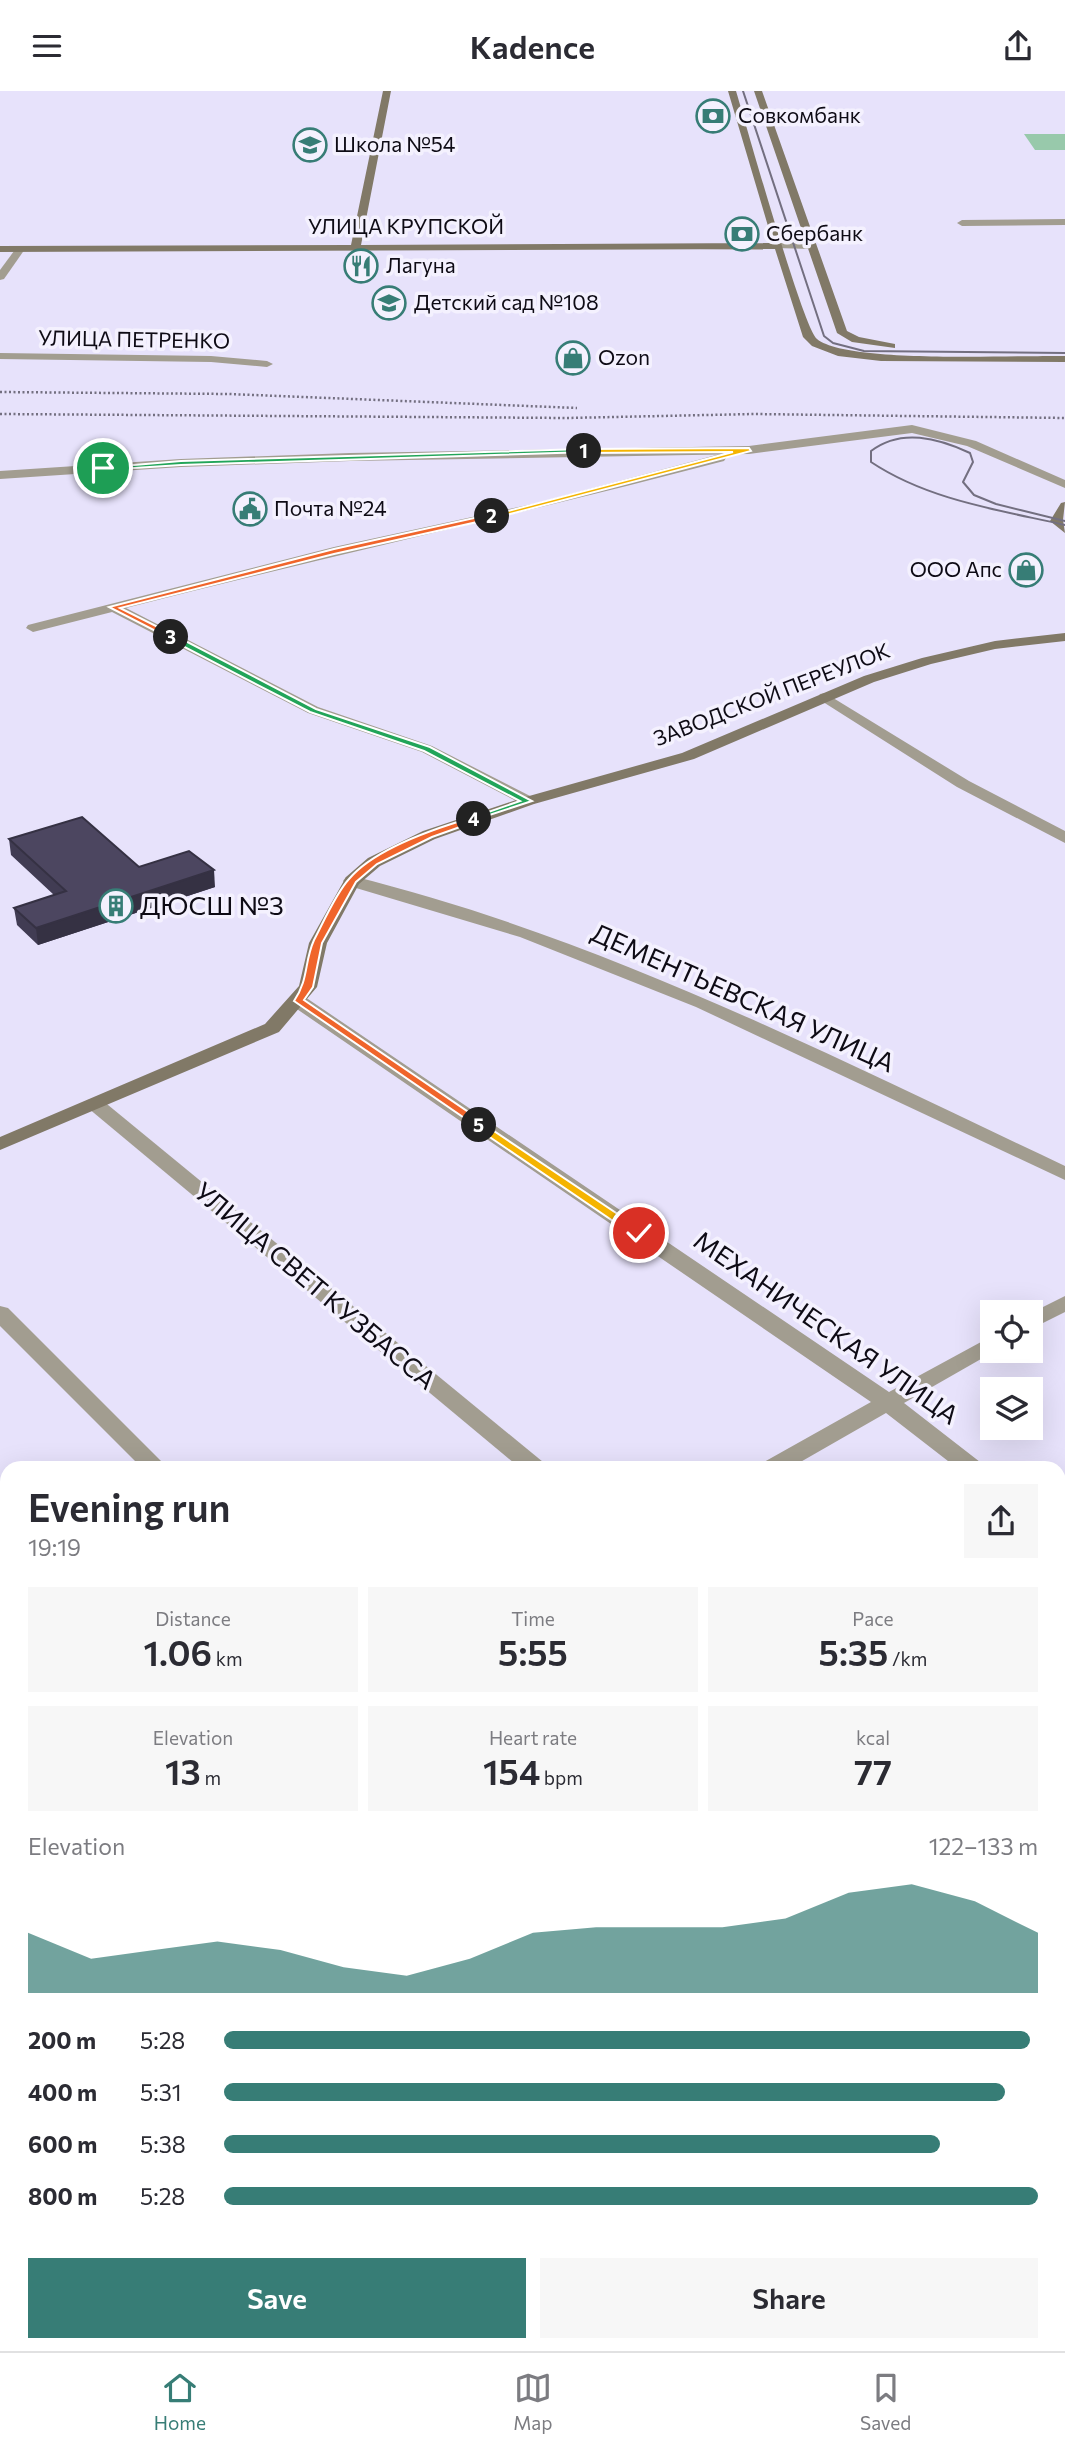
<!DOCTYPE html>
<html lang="en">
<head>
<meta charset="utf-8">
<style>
	:root { --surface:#fff; --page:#f7f7f7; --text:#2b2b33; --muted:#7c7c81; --line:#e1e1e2; --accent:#377d76 }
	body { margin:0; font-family:Commissioner,sans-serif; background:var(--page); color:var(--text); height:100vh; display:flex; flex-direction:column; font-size:26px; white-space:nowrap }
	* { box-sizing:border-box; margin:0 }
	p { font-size:23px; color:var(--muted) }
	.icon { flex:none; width:38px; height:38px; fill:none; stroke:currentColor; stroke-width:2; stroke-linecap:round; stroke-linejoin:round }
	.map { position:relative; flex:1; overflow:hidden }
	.drawer { position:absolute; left:0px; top:1370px; width:1066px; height:891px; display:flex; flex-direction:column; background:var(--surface); border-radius:21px 21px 0 0; box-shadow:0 7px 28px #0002 }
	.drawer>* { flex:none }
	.buttons { position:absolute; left:980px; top:1209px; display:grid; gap:14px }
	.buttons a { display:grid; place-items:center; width:63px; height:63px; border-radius:0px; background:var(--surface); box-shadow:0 7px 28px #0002; font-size:35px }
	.pin { position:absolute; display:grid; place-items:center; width:60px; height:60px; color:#fff; margin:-30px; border:4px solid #fff; border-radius:50%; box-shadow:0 2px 7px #0007 }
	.km { position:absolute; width:35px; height:35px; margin:-18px; border-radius:50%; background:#222; color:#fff; font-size:19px; line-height:35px; text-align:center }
	.round { display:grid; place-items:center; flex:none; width:74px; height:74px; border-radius:0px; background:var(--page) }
	.headline { display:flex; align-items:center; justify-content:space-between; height:119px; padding:0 28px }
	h1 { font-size:38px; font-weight:600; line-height:52px }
	.metrics { display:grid; grid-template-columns:repeat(3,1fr); gap:10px; height:119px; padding:7px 28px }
	.metrics div { display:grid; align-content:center; border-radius:0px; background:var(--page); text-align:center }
	.metrics b { font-size:35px; font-weight:600 }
	.metrics small { font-size:19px; font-weight:400 }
	.metrics p { font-size:19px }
	.chart { height:196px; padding:14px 28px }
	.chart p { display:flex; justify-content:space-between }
	.chart svg { width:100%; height:126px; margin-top:7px; fill:var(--accent); opacity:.7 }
	.action { display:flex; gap:14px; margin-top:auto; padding:14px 28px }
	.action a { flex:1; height:80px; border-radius:0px; background:var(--accent); color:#fff; font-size:28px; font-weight:600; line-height:80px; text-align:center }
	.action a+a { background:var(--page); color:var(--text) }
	ul { padding:0 28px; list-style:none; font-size:23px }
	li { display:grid; grid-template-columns:112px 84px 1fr; align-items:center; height:52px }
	li i { height:18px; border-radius:9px; background:var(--accent) }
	header { display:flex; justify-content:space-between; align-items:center; height:91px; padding:0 28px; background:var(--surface); font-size:32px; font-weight:600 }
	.dock { display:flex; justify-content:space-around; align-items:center; height:98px; border-top:2px solid var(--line); background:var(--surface); font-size:19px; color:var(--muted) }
	.dock a { display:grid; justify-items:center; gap:4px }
	.dock .selected { color:var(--accent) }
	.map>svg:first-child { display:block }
	.green { fill:#98c9ab }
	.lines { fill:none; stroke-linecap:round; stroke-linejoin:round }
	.minor { fill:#a29d90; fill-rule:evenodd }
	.secondary { fill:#817967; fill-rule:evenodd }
	.tram { stroke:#736f80; stroke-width:2 }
	.rail { stroke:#736f80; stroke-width:2.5; stroke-dasharray:2 2.5; stroke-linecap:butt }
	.wall { fill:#413c53 }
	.shaded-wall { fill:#353143 }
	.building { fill:#4c4660; stroke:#353143; stroke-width:2 }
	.split-1 { fill:#22a559; stroke:#fff; stroke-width:2 }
	.split-2 { fill:#f5b400; stroke:#fff; stroke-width:2 }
	.split-3 { fill:#f0652b; stroke:#fff; stroke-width:2 }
	.split-4 { fill:#22a559; stroke:#fff; stroke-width:2 }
	.split-5 { fill:#f0652b; stroke:#fff; stroke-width:2 }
	.split-6 { fill:#f5b400; stroke:#fff; stroke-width:2 }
	.labels { text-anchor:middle; stroke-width:7; stroke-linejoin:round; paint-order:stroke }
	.far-poi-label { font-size:21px; fill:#0e0b15; stroke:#f4f1fe; text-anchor:start }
	.far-street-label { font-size:21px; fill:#0e0b15; stroke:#f4f1fe }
	.poi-label { font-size:26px; fill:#0e0b15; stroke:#f4f1fe; text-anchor:start }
	.street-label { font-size:26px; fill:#0e0b15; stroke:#f4f1fe }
</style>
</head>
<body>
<header><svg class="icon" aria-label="menu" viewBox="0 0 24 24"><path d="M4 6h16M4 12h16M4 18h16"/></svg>Kadence<svg class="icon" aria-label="share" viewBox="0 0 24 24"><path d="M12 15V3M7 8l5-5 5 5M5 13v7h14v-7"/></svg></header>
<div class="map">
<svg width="1065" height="2260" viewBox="0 0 1065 2260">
	<rect width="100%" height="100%" fill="#e7e2fb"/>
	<polygon class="green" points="1024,43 1065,43 1065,59 1035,59"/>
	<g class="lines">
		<g class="minor">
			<polygon points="1065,128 1065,134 962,135 957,132 962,129"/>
			<polygon points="778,152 811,152 816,155 811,158 775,157 773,155"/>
			<polygon points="17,156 25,158 4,188 0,189 0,179"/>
			<polygon points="0,262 211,265 267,270 273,273 267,276 211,271 0,268"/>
			<polygon points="912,334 976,350 1065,389 1065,397 967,355 912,342 749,363 350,370 181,376 0,388 0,380 181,368 350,362 749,355"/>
			<path d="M 720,363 L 726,367 L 724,370 C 526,422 325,466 126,517 L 318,616 L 432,655 L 534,707 L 536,710 L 534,713 L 522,713 L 422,661 L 308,622 L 112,521 L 33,541 L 26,537 L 28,534 L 334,456 L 537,412 Z"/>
			<polygon points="825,602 969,690 1065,740 1065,752 957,696 820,609 818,606 820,603"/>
			<path d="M 352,785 C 603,847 833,966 1065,1075 L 1065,1089 L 696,916 L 520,846 L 346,794 L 343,790 L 346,786 Z"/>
			<polygon points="298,904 305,906 889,1301 992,1245 992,1260 995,1260 904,1312 980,1371 984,1377 957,1377 886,1322 790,1377 760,1377 764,1371 871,1311 291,914 289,910 291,906"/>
			<polygon points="95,1007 102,1009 543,1371 547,1377 520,1377 88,1017 85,1013 88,1009"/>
			<polygon points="1065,1205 1065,1221 1031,1238 1031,1222"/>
			<polygon points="0,1215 8,1217 168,1377 142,1377 0,1235"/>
			<polygon points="1059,1436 1065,1438 1065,1459 1059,1457"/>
			<polygon points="7,1704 7,1729 0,1731 0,1706"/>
			<polygon points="0,1749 7,1751 7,1781 0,1778"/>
			<polygon points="1059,1804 1065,1806 1065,1834 1059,1832"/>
			<polygon points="361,2254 396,2254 399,2260 364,2260"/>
			<polygon points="901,2254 938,2254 935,2260 898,2260"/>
		</g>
		<g class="secondary">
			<path d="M 383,0 L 391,0 L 361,154 L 773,152 L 728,0 L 736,0 C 746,33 803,237 817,248 C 847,273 1018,264 1065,265 L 1065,271 L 881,270 L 838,265 L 812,255 L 803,246 L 775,158 L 0,161 L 0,155 L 351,154 Z"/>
			<polygon points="754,0 762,0 847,240 859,246 895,253 895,257 852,251 837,242"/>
			<polygon points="1065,411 1063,429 1065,442 1050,430 1061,412"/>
			<polygon points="1065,542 1065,550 995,558 931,573 874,591 694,668 534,713 435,748 380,775 359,793 327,852 317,896 279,941 0,1059 0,1046 265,933 299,895 309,852 346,786 368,767 423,740 522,707 682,662 864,585 922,567 995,550"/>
		</g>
		<g class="tram">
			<polyline points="743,0 824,245 833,252 864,260 1065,262"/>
			<path d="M 1065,430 L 996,413 L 974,404 L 963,391 L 973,371 L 970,362 C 938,347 901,337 871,360 L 871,371 C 928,409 999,419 1065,434"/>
		</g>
		<g class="rail">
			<polyline points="0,301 229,303 577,317"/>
			<polyline points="0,323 567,327 754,323 1065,327"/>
		</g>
	</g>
	<polygon class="wall" points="9,748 139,776 215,796 38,854 17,834 14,817 54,804 11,764"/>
	<polygon class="shaded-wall" points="214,779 215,796 38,854 36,837"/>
	<polygon class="building" points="82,726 139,776 189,760 214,779 36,837 14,817 66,800 9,748"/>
	<polygon class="split-1" points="584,358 587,361 181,374 103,379 99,377 181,370"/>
	<polygon class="split-2" points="749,357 751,360 495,427 489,425 733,361 584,362 582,358"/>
	<polygon class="split-3" points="492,423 495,427 334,463 120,517 174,544 171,548 109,516 334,458"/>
	<polygon class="split-4" points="169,544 174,544 316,618 430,656 532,710 471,730 471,727 520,710 424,660 310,621 169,548"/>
	<path class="split-5" d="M 474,726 L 478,728 L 477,730 L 432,746 L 377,773 L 356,791 L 322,852 L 313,896 L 304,909 L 483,1031 L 484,1034 L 479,1037 L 294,910 C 309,888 304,871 314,849 C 323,832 336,802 349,788 C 375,757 436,737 474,726 Z"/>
	<polygon class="split-6" points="479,1030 643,1140 643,1145 635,1145 475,1036 474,1034"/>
	<defs>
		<symbol id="bank-ring" viewBox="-11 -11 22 22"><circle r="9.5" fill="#f4f1fe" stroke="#377d76" stroke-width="1.5"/><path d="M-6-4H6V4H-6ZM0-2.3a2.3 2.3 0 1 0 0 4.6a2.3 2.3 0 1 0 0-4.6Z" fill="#377d76"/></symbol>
		<symbol id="school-ring" viewBox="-11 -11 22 22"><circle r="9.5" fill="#f4f1fe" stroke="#377d76" stroke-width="1.5"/><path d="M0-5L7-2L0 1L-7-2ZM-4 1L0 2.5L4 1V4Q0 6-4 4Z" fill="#377d76"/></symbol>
		<symbol id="restaurant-ring" viewBox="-11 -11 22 22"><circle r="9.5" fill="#f4f1fe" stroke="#377d76" stroke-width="1.5"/><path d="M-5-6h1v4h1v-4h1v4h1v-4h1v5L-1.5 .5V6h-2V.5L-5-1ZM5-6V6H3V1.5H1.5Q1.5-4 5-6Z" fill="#377d76"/></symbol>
		<symbol id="shop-ring" viewBox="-11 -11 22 22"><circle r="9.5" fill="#f4f1fe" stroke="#377d76" stroke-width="1.5"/><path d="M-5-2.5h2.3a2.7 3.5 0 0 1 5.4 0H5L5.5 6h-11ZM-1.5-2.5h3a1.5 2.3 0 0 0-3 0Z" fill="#377d76"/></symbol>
		<symbol id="civic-ring" viewBox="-11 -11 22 22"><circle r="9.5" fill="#f4f1fe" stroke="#377d76" stroke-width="1.5"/><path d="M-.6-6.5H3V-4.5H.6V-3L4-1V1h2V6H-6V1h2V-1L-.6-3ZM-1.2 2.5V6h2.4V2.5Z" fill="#377d76"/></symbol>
		<symbol id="building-ring" viewBox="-11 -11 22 22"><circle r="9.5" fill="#f4f1fe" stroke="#377d76" stroke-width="1.5"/><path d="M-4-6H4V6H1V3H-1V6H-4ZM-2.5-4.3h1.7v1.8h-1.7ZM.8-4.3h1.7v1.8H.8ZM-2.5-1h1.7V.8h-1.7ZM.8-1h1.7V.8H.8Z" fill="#377d76"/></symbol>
	</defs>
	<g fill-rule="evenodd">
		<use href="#bank-ring" x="694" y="6" width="38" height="38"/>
		<use href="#school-ring" x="291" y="35" width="38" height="38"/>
		<use href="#bank-ring" x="723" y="124" width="38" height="38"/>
		<use href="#restaurant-ring" x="342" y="156" width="38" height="38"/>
		<use href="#school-ring" x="370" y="193" width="38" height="38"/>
		<use href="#shop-ring" x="554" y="248" width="38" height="38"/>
		<use href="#civic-ring" x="231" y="399" width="38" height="38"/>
		<use href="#shop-ring" x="1007" y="460" width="38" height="38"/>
		<use href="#building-ring" x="97" y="796" width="38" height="38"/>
	</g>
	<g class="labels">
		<g class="far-poi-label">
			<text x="738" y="32">Совкомбанк</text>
			<text x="334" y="61">Школа №54</text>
			<text x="766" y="150">Сбербанк</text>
			<text x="386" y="182">Лагуна</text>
			<text x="414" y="219">Детский сад №108</text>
			<text x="598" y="274">Ozon</text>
			<text x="274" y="425">Почта №24</text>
			<text x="1002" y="486" text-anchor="end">ООО Апс</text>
		</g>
		<g class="far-street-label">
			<text x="406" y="143">УЛИЦА КРУПСКОЙ</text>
			<text transform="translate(134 249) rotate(1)" y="7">УЛИЦА ПЕТРЕНКО</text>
			<text transform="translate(772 604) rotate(-21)" y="7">ЗАВОДСКОЙ ПЕРЕУЛОК</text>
		</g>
		<g class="poi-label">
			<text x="140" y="824">ДЮСШ №3</text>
		</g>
		<g class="street-label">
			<text transform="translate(743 907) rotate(24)" y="9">ДЕМЕНТЬЕВСКАЯ УЛИЦА</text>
			<text transform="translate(315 1195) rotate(40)" y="9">УЛИЦА СВЕТ КУЗБАССА</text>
			<text transform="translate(826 1237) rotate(35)" y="9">МЕХАНИЧЕСКАЯ УЛИЦА</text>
		</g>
	</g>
</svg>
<div class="buttons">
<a><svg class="icon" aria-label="locate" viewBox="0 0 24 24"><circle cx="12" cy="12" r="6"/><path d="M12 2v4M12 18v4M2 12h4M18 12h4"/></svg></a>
<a><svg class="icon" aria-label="layers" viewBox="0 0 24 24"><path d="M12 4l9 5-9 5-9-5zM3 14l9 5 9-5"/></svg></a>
</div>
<div class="pin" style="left:103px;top:377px;background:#1e9e55"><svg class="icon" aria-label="arrive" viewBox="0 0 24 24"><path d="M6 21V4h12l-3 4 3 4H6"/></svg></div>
<div class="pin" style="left:639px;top:1142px;background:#d93025"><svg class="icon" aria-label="check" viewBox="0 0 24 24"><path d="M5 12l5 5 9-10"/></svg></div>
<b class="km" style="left:584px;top:360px">1</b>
<b class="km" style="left:492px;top:425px">2</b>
<b class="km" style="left:171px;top:546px">3</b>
<b class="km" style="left:474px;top:728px">4</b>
<b class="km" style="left:479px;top:1034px">5</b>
<section class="drawer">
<div class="headline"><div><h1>Evening run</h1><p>19:19</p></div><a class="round"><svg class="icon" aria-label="share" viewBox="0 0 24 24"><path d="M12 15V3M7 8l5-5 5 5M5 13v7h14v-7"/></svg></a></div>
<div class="metrics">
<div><p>Distance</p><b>1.06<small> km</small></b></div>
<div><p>Time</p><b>5:55</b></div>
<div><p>Pace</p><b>5:35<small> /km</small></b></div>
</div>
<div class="metrics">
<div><p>Elevation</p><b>13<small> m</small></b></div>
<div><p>Heart rate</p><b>154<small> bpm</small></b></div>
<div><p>kcal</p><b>77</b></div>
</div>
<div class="chart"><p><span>Elevation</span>122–133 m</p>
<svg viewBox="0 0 160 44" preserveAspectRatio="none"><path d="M0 44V23L10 32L20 29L30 26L40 29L50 35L60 38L70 32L80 23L90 21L100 21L110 21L120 18L130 9L140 6L150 12L160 23V44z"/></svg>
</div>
<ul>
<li><b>200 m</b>5:28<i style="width:99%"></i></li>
<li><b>400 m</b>5:31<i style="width:96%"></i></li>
<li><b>600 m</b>5:38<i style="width:88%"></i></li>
<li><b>800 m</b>5:28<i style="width:100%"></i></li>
</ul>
<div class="action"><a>Save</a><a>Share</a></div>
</section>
</div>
<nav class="dock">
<a class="selected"><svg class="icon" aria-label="home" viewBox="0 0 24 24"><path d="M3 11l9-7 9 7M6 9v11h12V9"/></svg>Home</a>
<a><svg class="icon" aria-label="map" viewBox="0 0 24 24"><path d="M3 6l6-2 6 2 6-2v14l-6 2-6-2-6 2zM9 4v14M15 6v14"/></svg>Map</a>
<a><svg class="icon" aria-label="saved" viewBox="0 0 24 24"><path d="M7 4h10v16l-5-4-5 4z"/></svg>Saved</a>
</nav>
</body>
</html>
